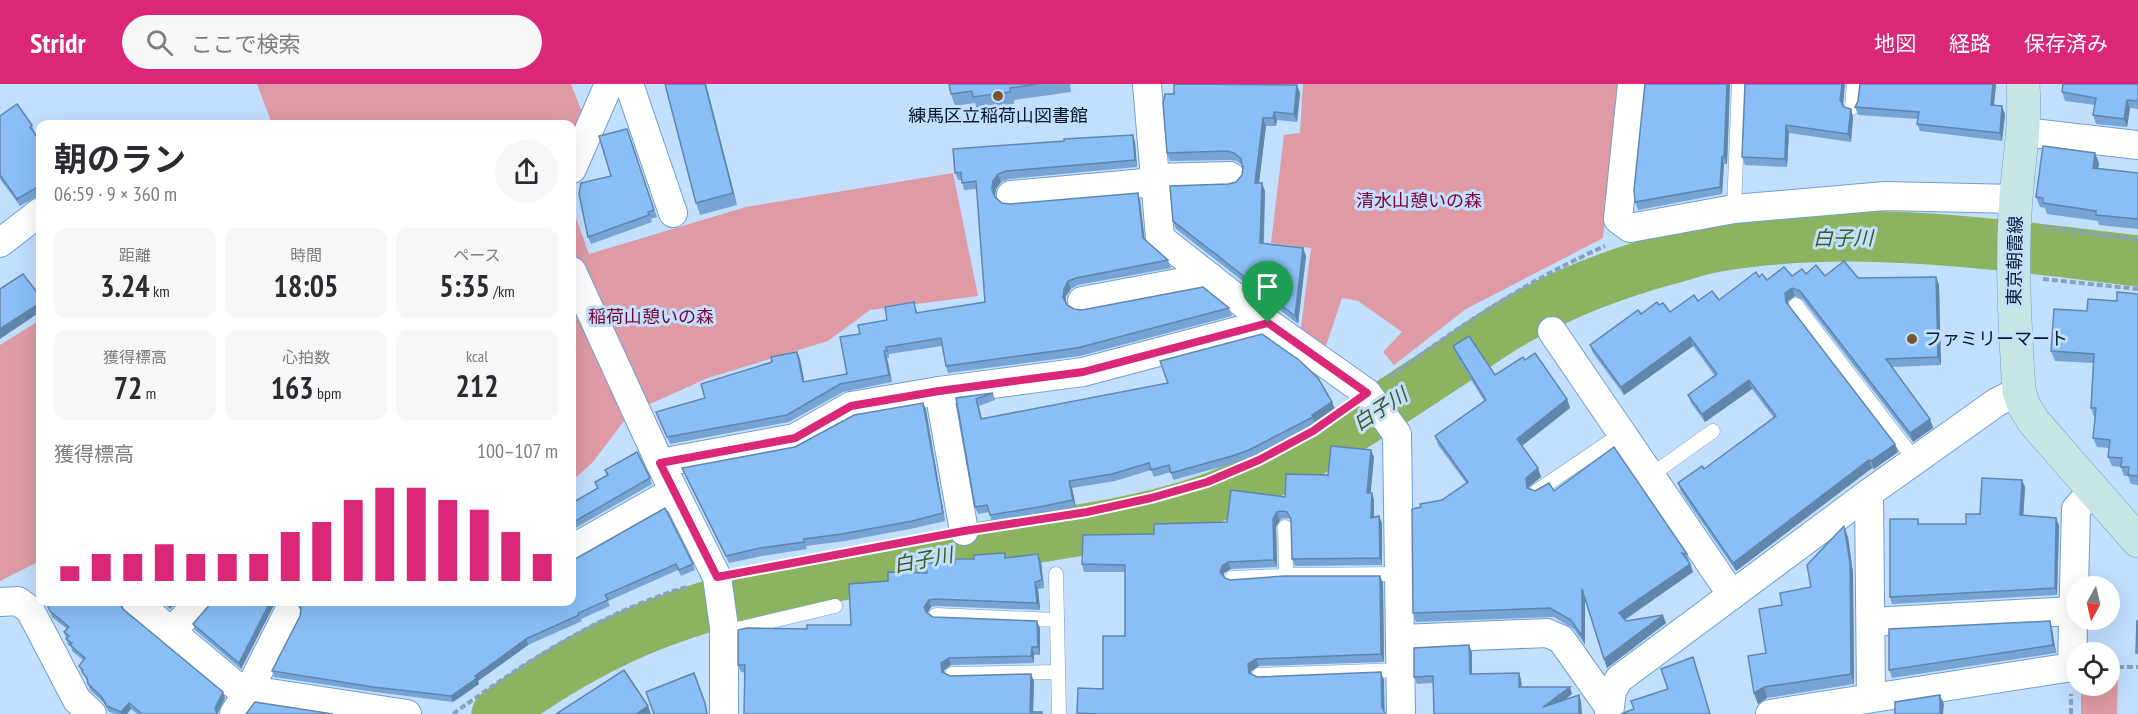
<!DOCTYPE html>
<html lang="ja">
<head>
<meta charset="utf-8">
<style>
	:root { --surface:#fff; --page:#f7f7f7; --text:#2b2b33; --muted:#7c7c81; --accent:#db2777 }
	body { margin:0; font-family:"PT Sans Narrow","Noto Sans JP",sans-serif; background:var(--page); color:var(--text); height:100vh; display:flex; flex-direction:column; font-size:22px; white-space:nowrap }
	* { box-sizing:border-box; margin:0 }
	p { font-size:20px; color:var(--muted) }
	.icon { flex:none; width:33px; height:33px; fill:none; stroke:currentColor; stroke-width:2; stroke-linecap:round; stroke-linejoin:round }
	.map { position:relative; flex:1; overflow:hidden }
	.sheet { position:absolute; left:36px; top:36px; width:540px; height:486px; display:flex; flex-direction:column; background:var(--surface); border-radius:12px; box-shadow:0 6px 24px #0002 }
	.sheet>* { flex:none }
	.needle { width:39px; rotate:188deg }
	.controls { position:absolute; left:2066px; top:492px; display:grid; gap:12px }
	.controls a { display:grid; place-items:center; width:54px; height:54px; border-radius:50%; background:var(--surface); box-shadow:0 6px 24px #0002; font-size:30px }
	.pin { position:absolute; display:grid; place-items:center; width:51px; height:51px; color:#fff; margin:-62px -26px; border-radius:50% 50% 50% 0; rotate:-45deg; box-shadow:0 0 6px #0007 }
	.pin .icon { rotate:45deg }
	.round { display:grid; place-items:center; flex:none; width:63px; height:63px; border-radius:32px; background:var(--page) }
	.headline { display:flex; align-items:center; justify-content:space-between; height:102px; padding:0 18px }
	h1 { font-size:33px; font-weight:700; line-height:45px }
	.figures { display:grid; grid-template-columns:repeat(3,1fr); gap:9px; height:102px; padding:6px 18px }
	.figures div { display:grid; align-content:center; border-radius:12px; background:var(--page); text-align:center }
	.figures b { font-size:30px; font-weight:700 }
	.figures small { font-size:16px; font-weight:400 }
	.figures p { font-size:16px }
	.chart { height:168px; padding:12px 18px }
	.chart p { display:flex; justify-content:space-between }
	.chart svg { width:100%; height:108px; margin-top:6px; stroke:var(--accent); stroke-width:6 }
	header { display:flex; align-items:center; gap:36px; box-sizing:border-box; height:84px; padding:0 30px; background:var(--accent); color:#fff }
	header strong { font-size:28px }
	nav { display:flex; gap:33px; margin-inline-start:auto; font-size:21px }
	.search { width:420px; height:54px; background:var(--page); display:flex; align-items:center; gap:15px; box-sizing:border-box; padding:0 21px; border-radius:33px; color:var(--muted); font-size:22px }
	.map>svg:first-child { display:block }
	.green { fill:#de9ba5 }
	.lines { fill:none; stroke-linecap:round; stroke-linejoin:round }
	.river { stroke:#8cb35f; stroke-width:51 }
	.service-casing { stroke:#709fce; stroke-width:15 }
	.minor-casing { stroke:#709fce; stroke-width:30 }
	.secondary-casing { stroke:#709fce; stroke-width:34 }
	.path { stroke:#88a2bd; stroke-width:4; stroke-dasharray:6 3; stroke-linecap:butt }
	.service { stroke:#fff; stroke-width:14 }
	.minor { stroke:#fff; stroke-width:28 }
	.secondary { stroke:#c6e5e3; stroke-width:33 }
	.wall { fill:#76a4d4 }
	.shaded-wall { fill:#6086ac }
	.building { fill:#89bff6; stroke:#6086ac; stroke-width:1.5 }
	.route-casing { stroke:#fff; stroke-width:12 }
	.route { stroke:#db2777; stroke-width:8 }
	.poi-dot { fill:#78562e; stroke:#c2dffe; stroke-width:2 }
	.labels { text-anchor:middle; stroke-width:6; stroke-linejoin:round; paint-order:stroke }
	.poi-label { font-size:18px; fill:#051729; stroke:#c2dffe }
	.park-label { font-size:18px; fill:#7e0231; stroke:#c2dffe }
	.street-label { font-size:18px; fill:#051729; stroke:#c2dffe }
	.water-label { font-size:20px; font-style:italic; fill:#405a1f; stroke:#c2dffe }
</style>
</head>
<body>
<header>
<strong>Stridr</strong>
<div class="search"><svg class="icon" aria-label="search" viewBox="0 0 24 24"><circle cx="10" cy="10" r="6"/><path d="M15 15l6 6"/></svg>ここで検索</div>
<nav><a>地図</a><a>経路</a><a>保存済み</a></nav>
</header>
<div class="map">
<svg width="2138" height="630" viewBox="0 0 2138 630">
	<rect width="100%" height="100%" fill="#c2dffe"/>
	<g class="green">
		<polygon points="257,0 571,0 585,36 572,63 572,40 272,40"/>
		<polygon points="1303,0 1617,0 1603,154 1466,225 1394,281 1383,268 1402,248 1358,217 1342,214 1324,268 1300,252 1311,164 1271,159 1284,51 1300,49"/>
		<polygon points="953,89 978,212 870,226 828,257 708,294 630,329 593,378 572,397 572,123 589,170 746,123"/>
		<polygon points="40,236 40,477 0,497 0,261"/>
		<polygon points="2109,591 2118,592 2117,630 2081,630 2081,602 2109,602"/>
	</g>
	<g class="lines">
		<path class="river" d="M 497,630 C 537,600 579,574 625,553 C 699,519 781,503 861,487 C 912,477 964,466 1015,457 C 1082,446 1158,435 1220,411 C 1303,379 1375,329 1448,281 C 1472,265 1496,247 1522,233 C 1570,206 1623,187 1676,173 C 1690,169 1705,164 1719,162 C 1855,139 2002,161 2138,177"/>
		<defs>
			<g id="service">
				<polyline points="1852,24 1854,0"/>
				<polyline points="1734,125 1739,0"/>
				<polyline points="1796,221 1915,376"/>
				<polyline points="1650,392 1713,347"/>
				<polyline points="1537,407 1621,350"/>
				<polyline points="1285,443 1286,487 1290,491 1400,490"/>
				<polyline points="1056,490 1059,630"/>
				<polyline points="1232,494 1281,492 1287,489"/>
				<polyline points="936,531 1057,536"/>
				<polyline points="725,548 835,522"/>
				<polyline points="952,590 1058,588"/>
				<polyline points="1259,591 1402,586"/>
			</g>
			<g id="minor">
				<polyline points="629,0 673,129"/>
				<polyline points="1147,0 1160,154 1268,239 1367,309 1397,350 1401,630"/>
				<polyline points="1632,0 1618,135 1630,144 1734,125 1885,112 2016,115"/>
				<polyline points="2024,48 2138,61"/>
				<polyline points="572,85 609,0"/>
				<polyline points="1155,94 1230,92"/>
				<polyline points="1011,111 1156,98"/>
				<polyline points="0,159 40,128"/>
				<polyline points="572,187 660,379 717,493 724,543 724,630"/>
				<polyline points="1082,217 1210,193"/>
				<polyline points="1552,247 1732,511"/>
				<polyline points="939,307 964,447"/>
				<polyline points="660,379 795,354 851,322 939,307 1083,288 1268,239"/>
				<polyline points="1869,409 1871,613"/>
				<polyline points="572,465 674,407"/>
				<polyline points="0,518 18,517 30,526 77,616 92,630"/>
				<polyline points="136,518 246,610"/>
				<polyline points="1871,538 2073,527"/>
				<polyline points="172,547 199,518"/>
				<polyline points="1401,555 1547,549 1561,555 1609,623"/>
				<polyline points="249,606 287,531"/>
				<polyline points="234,630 249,606 407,630"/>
				<polyline points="1609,630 1612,607 1619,595 1869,409 1997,318 2019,307"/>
				<polyline points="1770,630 2072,583 2076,425 2093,406"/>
			</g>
			<path id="secondary" d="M 2023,0 C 2026,41 2019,74 2016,114 C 2011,178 2015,243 2019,307 L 2024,322 L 2034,338 L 2138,457"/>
		</defs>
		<use href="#service" class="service-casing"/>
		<use href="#minor" class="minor-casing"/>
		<use href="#secondary" class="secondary-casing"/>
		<g class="path">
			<polyline points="2044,143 2138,156"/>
			<polyline points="2043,195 2138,205"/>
			<path d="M 1389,294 C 1456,244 1528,196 1605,162"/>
			<path d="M 990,443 C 1123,422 1231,405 1344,326"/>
			<polyline points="745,487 936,452"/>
			<polyline points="2109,583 2138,583"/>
			<path d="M 453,630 C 526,577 603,528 689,502"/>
			<polyline points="2071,630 2071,610"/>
		</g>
		<use href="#service" class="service"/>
		<use href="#minor" class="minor"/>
		<use href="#secondary" class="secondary"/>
	</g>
	<g class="wall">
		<polygon points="706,0 737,121 700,131 696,119"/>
		<polygon points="949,0 1070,0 1071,8 1014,16 1014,20 977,25 975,19 955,22 951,10"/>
		<polygon points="1295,0 1300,9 1297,38 1277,36 1276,42 1266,42 1259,99 1265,107 1264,159 1303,164 1306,172 1298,240 1176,145 1173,137 1228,100 1236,98 1242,91 1243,84 1243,82 1237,77 1230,76 1170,77 1167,69"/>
		<polygon points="1730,0 1727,80 1724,80 1722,110 1638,126 1635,118"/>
		<polygon points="1745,0 1843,22 1844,23 1851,25 1853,33 1851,58 1789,49 1787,83 1745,81 1742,73"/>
		<polygon points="1860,0 1996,0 1994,21 2005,30 2002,57 1920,47 1917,40 1918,35 1858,31 1855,23 1858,17"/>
		<polygon points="2138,0 2138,25 2130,24 2127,43 2096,40 2093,31 2095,21 2065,17 2062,8"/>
		<polygon points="0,32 32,41 35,49 40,57 40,112 38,112 20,122 0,95"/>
		<polygon points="627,45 657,133 651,135 652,138 591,160 588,153"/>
		<polygon points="1135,58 1137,83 1009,95 1001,98 996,105 995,112 1002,119 1010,120 1138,109 1140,116 1145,156 1168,176 1171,184 1078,201 1071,205 1066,212 1066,218 1067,221 1074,225 1082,226 1229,224 1232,232 1080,272 948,289 946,282 942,262 889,270 889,274 887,274 892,298 843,308 789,338 670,360 656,328 705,314 772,278 797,268 800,275 804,298 847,290 860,250 887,236 917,226 917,229 985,218 977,105 964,106 962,96 958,96 955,89"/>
		<polygon points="2099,79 2098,84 2138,89 2138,145 2099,141 2098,137 2047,130 2045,124 2040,123 2036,113"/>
		<polygon points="1806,190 1825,192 1858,194 1936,193 1939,201 1941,281 1892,283 1930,335 1933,344 1913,358 1803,216 1795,212 1788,217 1788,222 1895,360 1898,368 1874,385 1872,384 1736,487 1681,408 1678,399 1704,385 1774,334 1752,305 1705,338 1691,319 1688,311 1715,292 1693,262 1624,311 1593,269 1590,261 1641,230 1659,221 1670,228 1698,217 1719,216 1759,193 1767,196"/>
		<polygon points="2138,210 2138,401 2131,400 2128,392 2124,392 2121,383 2112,382 2108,373 2109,364 2097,363 2093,354 2095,333 2094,333 2091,324 2093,279 2055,277 2051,267 2087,227"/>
		<polygon points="1453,262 1495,291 1525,276 1567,315 1570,324 1522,362 1538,384 1541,393 1529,403 1529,405 1535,407 1554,407 1687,470 1693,488 1625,536 1626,537 1666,539 1607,584 1585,515 1585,561 1574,545 1554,533 1416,538 1413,529 1421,423 1442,416 1466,399 1438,361 1435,352 1484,317 1456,271"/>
		<polygon points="993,309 995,316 979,322 982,334 1335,325 1314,338 1315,340 1251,373 1235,379 1173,396 1171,388 1154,393 1151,386 1115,397 1072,404 1076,423 992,438 989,428 978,430 975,423 956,314"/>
		<polygon points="923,319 926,326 945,437 915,444 845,457 806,462 807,465 762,472 729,479 685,391 682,384 795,363"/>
		<polygon points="1374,373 1370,409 1372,409 1374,416 1374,433 1382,439 1382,481 1295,482 1292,475 1291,438 1290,435 1284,434 1280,436 1276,443 1277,483 1231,485 1224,489 1224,493 1225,494 1230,496 1383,499 1384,578 1259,582 1251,587 1251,590 1257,593 1384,596 1385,630 1077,630 1077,629 1103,605 1125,552 1125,488 1084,488 1082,480 1154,450 1227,438 1285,413 1328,391"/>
		<polygon points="605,386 650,394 652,400 572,446 572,419 597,405 595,398 607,392"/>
		<polygon points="2025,403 2023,432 2056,434 2059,442 2057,511 1892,520 1890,513 1918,435 1919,440 1966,440 1980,430"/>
		<polygon points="1848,453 1853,489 1854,600 1767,614 1758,620 1754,609 1782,521 1811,503"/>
		<polygon points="1007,474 1041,478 1044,504 1038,505 1040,526 936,522 931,523 927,529 933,533 1040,544 1040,571 1034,571 1034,579 951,581 944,586 944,589 950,592 1034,597 1033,628 1043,630 741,588 738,581 807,545 851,541 888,497 927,489 974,475"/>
		<polygon points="572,475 693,480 695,486 681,492 678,486 608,517 610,522 581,535 582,537 528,561 478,597 479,600 453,618 375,608 274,593 272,587 300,532 301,525 300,522 295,518 572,518"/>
		<polygon points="43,518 120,518 120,521 123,525 223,608 225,614 218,630 137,630 131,625 127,630 115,630 109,628 103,618 90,606 88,598 81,587 79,582 83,576 72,567 71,562 68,561 64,548 67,545 52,533 49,524"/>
		<polygon points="161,518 177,518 170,525"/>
		<polygon points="273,523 241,585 195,546 193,540"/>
		<polygon points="2050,537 2052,545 2056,569 1892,594 1889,586"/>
		<polygon points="1469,561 1472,569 1472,590 1519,589 1521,596 1522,603 1572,610 1565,615 1579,611 1581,618 1433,599 1417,600 1414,593"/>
	</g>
	<g class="shaded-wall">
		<polygon points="705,0 706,0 737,121 733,109"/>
		<polygon points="1727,0 1730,0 1727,80 1724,73"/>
		<polygon points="1842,0 1845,0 1843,23 1840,16"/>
		<polygon points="1993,0 1996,0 1993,29 1991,21"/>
		<polygon points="1297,1 1300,9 1297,38 1294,30"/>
		<polygon points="2127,16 2130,24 2127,43 2124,35"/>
		<polygon points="2002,22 2005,30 2002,57 2000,49"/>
		<polygon points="1851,25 1853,33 1851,58 1848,50"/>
		<polygon points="1274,28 1277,36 1276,42 1273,34"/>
		<polygon points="1263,34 1266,42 1258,107 1255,99"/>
		<polygon points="1786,41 1789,49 1787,83 1785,75"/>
		<polygon points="1133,51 1135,58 1137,83 1135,76"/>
		<polygon points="2095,69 2099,79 2097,94 2093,84"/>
		<polygon points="1722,73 1724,80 1722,110 1720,103"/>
		<polygon points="998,90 1001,98 996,105 995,113 992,106 993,97"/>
		<polygon points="1262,99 1265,107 1263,167 1260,159"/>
		<polygon points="1138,109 1140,116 1145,161 1143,154"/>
		<polygon points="1303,164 1306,172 1298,240 1295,232"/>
		<polygon points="1936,193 1939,201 1941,281 1938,273"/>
		<polygon points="1068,197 1071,205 1066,212 1066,221 1063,213 1064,205"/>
		<polygon points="1792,204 1795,212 1788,217 1789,226 1786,218 1785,209"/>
		<polygon points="40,219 40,228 0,255 0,245"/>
		<polygon points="1690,253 1693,262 1624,311 1621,303"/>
		<polygon points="884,267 887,274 892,298 889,291"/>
		<polygon points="797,268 800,275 806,306 803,298"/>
		<polygon points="1749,296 1752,305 1705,338 1702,330"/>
		<polygon points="1567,315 1570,324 1520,363 1517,355"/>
		<polygon points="1332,318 1335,325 1314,338 1312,331"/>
		<polygon points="923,319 926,326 945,437 943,429"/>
		<polygon points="1930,335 1933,344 1913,358 1910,349"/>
		<polygon points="1895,360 1898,368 1874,385 1871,377"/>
		<polygon points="1371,366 1374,373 1370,416 1367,409"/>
		<polygon points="1869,376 1872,384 1736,487 1733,479"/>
		<polygon points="1538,384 1541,393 1529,403 1530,412 1527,404 1526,394"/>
		<polygon points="2022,396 2025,403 2023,439 2020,431"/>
		<polygon points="1069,397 1072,404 1076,423 1073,416"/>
		<polygon points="1372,409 1374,416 1374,441 1371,434"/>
		<polygon points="1277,428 1280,436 1276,443 1277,483 1274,476 1273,435"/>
		<polygon points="1379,432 1382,439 1382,481 1380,474"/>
		<polygon points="2056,434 2059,442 2057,511 2055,504"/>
		<polygon points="1844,442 1848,453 1853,489 1854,600 1851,590"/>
		<polygon points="1038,470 1041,478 1044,504 1042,496"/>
		<polygon points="1228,478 1231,485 1224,489 1223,495 1220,488 1222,482"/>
		<polygon points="1690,480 1693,488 1622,537 1619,529"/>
		<polygon points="1380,492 1383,499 1384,578 1381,570"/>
		<polygon points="1035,498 1038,505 1040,526 1037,519"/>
		<polygon points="1582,505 1585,514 1585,561 1582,552"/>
		<polygon points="929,516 931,523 927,530 928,536 924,523"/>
		<polygon points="169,518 177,518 170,525 168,519"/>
		<polygon points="270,518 278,518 273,523 241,585 239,579"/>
		<polygon points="1663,531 1666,539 1607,584 1604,575"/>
		<polygon points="1037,537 1040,544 1040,571 1038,563"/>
		<polygon points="2050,537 2052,545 2056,569 2053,561"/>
		<polygon points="526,555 528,561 478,597 479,600 453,618 451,612 475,592"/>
		<polygon points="1469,561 1472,569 1472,597 1470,590"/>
		<polygon points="1032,563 1034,571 1034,579 1031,572"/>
		<polygon points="949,574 951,581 944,586 945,595 942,588 941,579"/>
		<polygon points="1256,575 1259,582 1251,587 1252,596 1249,589 1248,580"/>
		<polygon points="1381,588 1384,596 1384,630 1382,623"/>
		<polygon points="1519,589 1521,596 1522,610 1519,603"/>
		<polygon points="1031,590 1034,597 1033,630 1030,628"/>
		<polygon points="1570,603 1572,610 1546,630 1543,623"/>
		<polygon points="1764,603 1767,614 1758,620 1754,609"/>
		<polygon points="223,608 225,614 217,630 215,624"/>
		<polygon points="1579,611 1581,618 1582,630 1579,630"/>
		<polygon points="1940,611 1944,620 1943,630 1940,630"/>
		<polygon points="129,619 131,625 127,630 122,630 121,628"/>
		<polygon points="648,622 651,630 636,630"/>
	</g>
	<g class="building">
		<polygon points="665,0 705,0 733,109 696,119"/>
		<polygon points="949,0 1038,0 1010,4 1010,8 973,13 972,7 951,10"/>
		<polygon points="1174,0 1297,1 1294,30 1274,28 1273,34 1263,34 1255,99 1262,99 1260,159 1303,164 1295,232 1173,137 1170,102 1228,100 1236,98 1242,91 1243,84 1241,75 1234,69 1227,67 1167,69 1163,19 1165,10 1174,10"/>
		<polygon points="1645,0 1727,0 1724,73 1722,73 1720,103 1635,118 1634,106"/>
		<polygon points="1745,0 1842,0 1840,16 1844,23 1851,25 1848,50 1786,41 1785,75 1742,73"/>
		<polygon points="1860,0 1993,0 1991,21 2002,22 2000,49 1917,40 1919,28 1855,23 1858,17"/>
		<polygon points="2063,0 2138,0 2138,17 2127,16 2124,35 2093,31 2096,14 2062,8"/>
		<polygon points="17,20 32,41 30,43 40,57 40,105 36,104 17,115 0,91 0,32"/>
		<polygon points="627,45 654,126 648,128 649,131 588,153 579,110 581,99 611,92 599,52"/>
		<polygon points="1133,51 1135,76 1006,87 998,90 993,97 992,106 995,113 1002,119 1010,120 1138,109 1143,154 1168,176 1076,194 1068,197 1064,205 1063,213 1067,221 1074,225 1082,226 1203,203 1229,224 1077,264 946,282 941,254 886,263 887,267 884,267 889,291 840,300 787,331 667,353 656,328 705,314 701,300 772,278 771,273 797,268 803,298 847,290 840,253 860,250 858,241 887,236 885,223 914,218 916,229 985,218 976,97 962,99 961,88 955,89 953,65 1064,57 1064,55"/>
		<polygon points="2043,62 2095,69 2093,84 2138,89 2138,135 2096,131 2096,127 2043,119 2043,114 2036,113"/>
		<polygon points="40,138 40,146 37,141"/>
		<polygon points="1844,177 1858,194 1936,193 1938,273 1886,275 1930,335 1910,349 1800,207 1792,204 1785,209 1786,218 1895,360 1871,377 1869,376 1733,479 1678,399 1702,382 1704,385 1776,332 1749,296 1702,330 1688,311 1717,290 1690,253 1621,303 1590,261 1638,226 1641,230 1657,218 1659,221 1663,219 1670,228 1694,211 1698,217 1712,207 1719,216 1756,188 1759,193 1762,190 1767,196 1784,183 1792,192 1802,185 1806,190 1816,181 1825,192"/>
		<polygon points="23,190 40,212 40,219 0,245 0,205"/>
		<polygon points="2117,208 2138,210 2138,392 2128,391 2129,383 2121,383 2122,374 2108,373 2110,356 2093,354 2096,324 2091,324 2094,270 2051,267 2054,225 2087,227 2088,215 2117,217"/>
		<polygon points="1262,250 1299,276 1318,294 1332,318 1312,331 1313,333 1249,366 1232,372 1171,389 1169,381 1151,386 1149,379 1112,390 1069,397 1073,416 1039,423 990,431 987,421 975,423 956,314 993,309 976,315 981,335 1168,299 1160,277"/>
		<polygon points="1469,252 1495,291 1523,273 1525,276 1535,269 1567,315 1517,355 1538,384 1526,394 1527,404 1535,407 1549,399 1554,407 1614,363 1687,470 1682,469 1690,480 1619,529 1626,537 1663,531 1604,575 1582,505 1582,552 1571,536 1550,524 1413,529 1412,425 1421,423 1420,420 1442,416 1468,398 1435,352 1486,316 1453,262"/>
		<polygon points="923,319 943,429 912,437 842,450 804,455 804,458 760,464 726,472 682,384 795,363 854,331"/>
		<polygon points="1331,362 1371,366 1367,409 1372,409 1371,434 1379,432 1380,474 1292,475 1291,435 1287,428 1282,427 1277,428 1273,435 1274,476 1228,478 1222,482 1220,488 1225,494 1230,496 1284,492 1380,492 1381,570 1256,575 1248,580 1249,589 1257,593 1381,588 1382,623 1385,630 1099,630 1077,629 1078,604 1103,605 1103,552 1125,552 1125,481 1082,480 1083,451 1154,450 1154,440 1227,438 1231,406 1285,413 1286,390 1328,391"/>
		<polygon points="637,368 650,394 572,439 572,419 598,404 595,398 608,391 605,386"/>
		<polygon points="1982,394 2022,396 2020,431 2056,434 2055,504 1890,513 1890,435 1918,435 1918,440 1966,440 1966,430 1980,430"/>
		<polygon points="665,424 693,480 679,486 676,480 605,511 608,516 578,529 579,531 526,555 475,592 477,594 451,612 373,603 272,587 300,532 301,525 299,518 572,518 572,475 577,474"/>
		<polygon points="1844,442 1850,479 1851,590 1764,603 1754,609 1748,572 1766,569 1759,525 1782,521 1780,509 1811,503 1807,481"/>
		<polygon points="1005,469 1005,474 1038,470 1042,496 1035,498 1037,519 934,515 929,516 924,523 926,528 933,533 1037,537 1038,563 1032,563 1031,572 949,574 941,579 942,588 950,592 1031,590 1030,628 1042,628 1042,630 744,630 745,581 738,581 738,546 747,544 807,545 807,541 851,541 849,500 888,497 888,488 927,489 927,479 955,480 955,475 974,475 974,471"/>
		<polygon points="40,502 40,511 37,506"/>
		<polygon points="46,518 119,518 123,525 223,608 215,624 217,630 142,630 129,619 121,628 107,622 101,612 88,600 87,594 82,588 83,586 79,582 85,574 70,561 72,559 66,555 69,552 64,548 69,543 50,527"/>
		<polygon points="212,518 270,518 239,579 193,540"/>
		<polygon points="2050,537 2053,561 1889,586 1889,545"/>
		<polygon points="2137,537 2138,537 2138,569 2136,569"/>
		<polygon points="1469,561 1470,590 1519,589 1519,603 1570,603 1543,623 1579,611 1579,630 1434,630 1433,592 1414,593 1414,564"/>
		<polygon points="1693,573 1710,630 1621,630 1634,625 1631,617 1668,605 1661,585"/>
		<polygon points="624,586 648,622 636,630 556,630"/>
		<polygon points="694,589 705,619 707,630 654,630 646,608"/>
		<polygon points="1940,611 1940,630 1895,630 1895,618"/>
		<polygon points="255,618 333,630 246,630"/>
	</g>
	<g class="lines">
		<defs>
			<polygon id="route" points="1268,239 1367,309 1313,347 1259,376 1207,398 1151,414 1087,428 964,447 717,493 660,379 795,354 851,322 939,307 1083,288"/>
		</defs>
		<use href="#route" class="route-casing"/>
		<use href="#route" class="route"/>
	</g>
	<g class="poi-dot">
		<circle cx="998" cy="12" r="6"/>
		<circle cx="1912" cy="255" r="6"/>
	</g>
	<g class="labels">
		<g class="poi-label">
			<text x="998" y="38">練馬区立稲荷山図書館</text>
			<text x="1924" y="261" text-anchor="start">ファミリーマート</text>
		</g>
		<g class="park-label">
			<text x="1419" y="123">清水山憩いの森</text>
			<text x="651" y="239">稲荷山憩いの森</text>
		</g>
		<g class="street-label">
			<text transform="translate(2015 177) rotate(-89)" y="6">東京朝霞線</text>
		</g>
		<g class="water-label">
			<text x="1843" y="161">白子川</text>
			<text transform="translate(1380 325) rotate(-33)" y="7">白子川</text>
			<text transform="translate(923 476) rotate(-11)" y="7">白子川</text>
		</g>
	</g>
</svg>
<div class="controls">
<a><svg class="needle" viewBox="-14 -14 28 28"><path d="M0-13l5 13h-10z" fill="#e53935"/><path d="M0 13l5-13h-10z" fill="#7c7c81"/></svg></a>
<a><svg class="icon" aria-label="locate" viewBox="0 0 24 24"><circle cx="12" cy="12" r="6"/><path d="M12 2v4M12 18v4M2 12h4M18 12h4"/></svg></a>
</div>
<div class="pin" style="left:1268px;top:239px;background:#1e9e55"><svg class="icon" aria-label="arrive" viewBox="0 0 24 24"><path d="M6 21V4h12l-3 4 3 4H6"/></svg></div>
<section class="sheet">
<div class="headline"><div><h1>朝のラン</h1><p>06:59 · 9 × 360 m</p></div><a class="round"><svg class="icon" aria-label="share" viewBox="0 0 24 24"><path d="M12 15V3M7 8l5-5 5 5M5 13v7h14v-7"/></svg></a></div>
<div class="figures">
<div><p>距離</p><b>3.24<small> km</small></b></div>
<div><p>時間</p><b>18:05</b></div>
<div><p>ペース</p><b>5:35<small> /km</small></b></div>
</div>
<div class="figures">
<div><p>獲得標高</p><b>72<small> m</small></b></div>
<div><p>心拍数</p><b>163<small> bpm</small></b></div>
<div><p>kcal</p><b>212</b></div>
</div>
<div class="chart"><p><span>獲得標高</span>100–107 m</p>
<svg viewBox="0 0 160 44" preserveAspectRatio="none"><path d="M5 44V38M15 44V33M25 44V33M35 44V29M45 44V33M55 44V33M65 44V33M75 44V24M85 44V20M95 44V11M105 44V6M115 44V6M125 44V11M135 44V15M145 44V24M155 44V33"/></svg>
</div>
</section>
</div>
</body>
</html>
